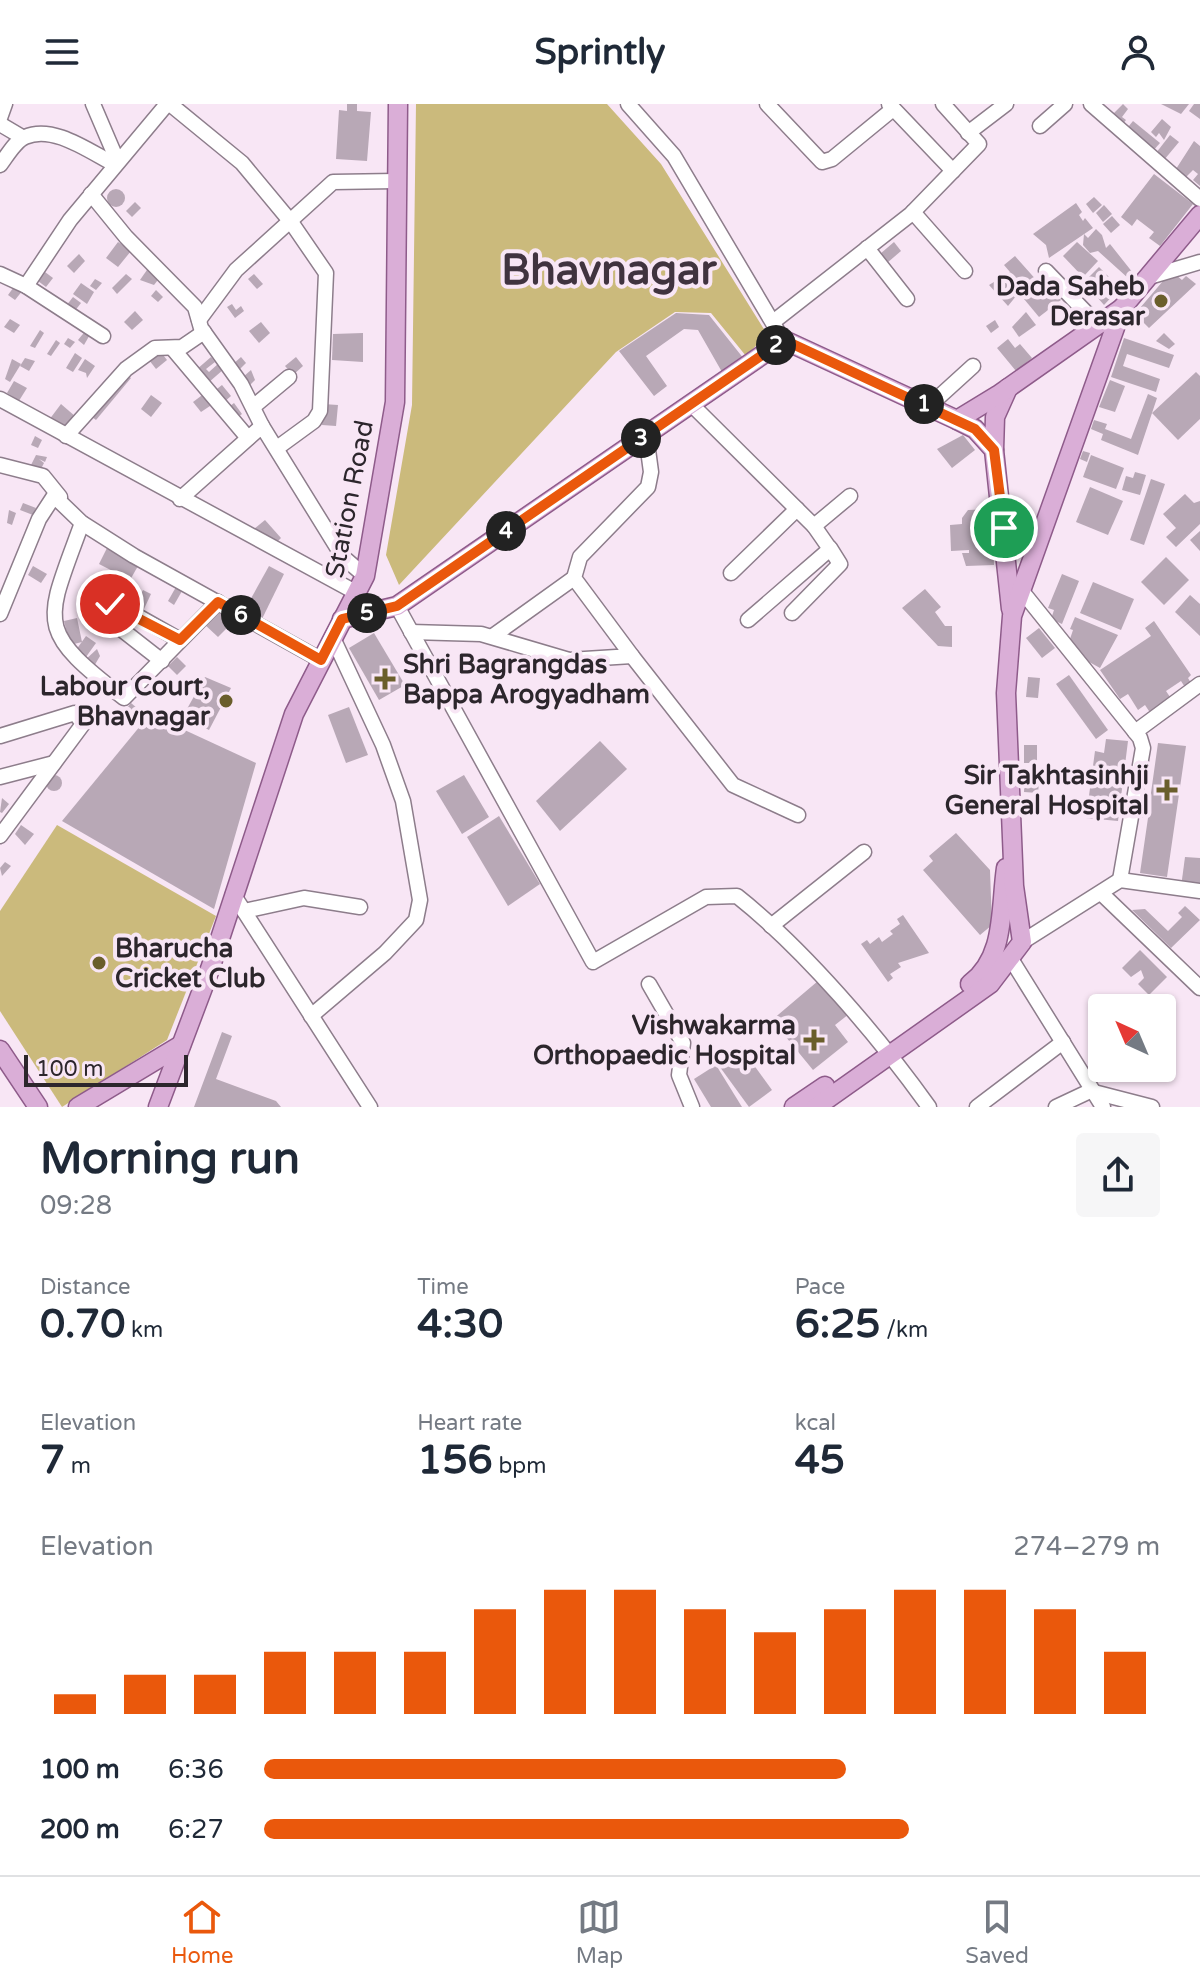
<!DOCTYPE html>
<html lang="en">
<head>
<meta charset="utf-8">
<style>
	:root { --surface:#fff; --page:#f6f6f7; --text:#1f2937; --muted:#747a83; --line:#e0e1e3; --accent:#ea580c }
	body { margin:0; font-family:"Varela Round",sans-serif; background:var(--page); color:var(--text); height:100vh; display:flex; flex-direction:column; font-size:30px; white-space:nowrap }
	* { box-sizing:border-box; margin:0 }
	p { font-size:26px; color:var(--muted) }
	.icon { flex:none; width:44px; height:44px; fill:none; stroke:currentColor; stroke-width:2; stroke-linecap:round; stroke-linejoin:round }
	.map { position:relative; height:1003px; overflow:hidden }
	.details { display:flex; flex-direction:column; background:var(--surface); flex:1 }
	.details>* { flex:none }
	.needle { width:52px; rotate:316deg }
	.fabs { position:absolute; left:1088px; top:890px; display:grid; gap:16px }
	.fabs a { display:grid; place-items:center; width:88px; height:88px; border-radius:8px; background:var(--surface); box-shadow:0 2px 6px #0004; font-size:40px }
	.scale { position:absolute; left:24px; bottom:20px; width:164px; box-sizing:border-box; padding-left:8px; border:4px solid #2c262c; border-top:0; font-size:22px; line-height:28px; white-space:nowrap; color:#2c262c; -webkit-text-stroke:6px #f8e6f5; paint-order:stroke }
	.pin { position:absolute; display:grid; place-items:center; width:68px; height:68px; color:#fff; margin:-34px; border:4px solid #fff; border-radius:50%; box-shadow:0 2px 8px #0007 }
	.km { position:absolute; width:40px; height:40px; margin:-20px; border-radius:50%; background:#222; color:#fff; font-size:22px; line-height:40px; text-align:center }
	.round { display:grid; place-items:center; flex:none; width:84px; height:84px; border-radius:8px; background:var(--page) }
	.overview { display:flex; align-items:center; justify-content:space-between; height:136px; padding:0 40px }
	h1 { font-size:44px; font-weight:700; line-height:60px }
	.figures { display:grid; grid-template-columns:repeat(3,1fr); gap:12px; height:136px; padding:8px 40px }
	.figures div { display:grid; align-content:center }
	.figures b { font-size:40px; font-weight:700 }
	.figures small { font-size:22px; font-weight:400 }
	.figures p { font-size:22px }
	.chart { height:224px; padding:16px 40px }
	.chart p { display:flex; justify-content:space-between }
	.chart svg { width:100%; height:144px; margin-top:8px; stroke:var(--accent); stroke-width:6 }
	ul { padding:0 40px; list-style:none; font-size:26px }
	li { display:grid; grid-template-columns:128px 96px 1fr; align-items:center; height:60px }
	li i { height:20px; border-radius:10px; background:var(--accent) }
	header { display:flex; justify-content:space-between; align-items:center; height:104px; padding:0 40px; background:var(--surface); font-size:36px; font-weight:700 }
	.menu { display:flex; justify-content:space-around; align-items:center; height:112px; border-top:2px solid var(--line); background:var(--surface); font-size:22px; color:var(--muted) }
	.menu a { display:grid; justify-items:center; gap:4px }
	.menu .current { color:var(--accent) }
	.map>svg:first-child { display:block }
	.green { fill:#cbba7c }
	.building { fill:#b8a8b6 }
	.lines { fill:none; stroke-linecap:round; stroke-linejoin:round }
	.minor-casing { stroke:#8d7d8b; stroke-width:17 }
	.major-casing { stroke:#8e5b8a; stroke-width:21 }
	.minor { stroke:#fff; stroke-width:14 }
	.major { stroke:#daaed7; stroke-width:18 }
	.route-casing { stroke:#fff; stroke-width:16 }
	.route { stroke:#ea580c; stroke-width:10 }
	.poi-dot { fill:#6a5e2b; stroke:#f8e6f5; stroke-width:3 }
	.labels { text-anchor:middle; stroke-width:8; stroke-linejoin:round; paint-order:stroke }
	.poi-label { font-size:26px; font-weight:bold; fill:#2c262c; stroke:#f8e6f5; text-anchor:end }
	.street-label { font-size:26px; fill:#2c262c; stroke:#f8e6f5 }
	.town-label { font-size:42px; font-weight:bold; fill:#40333f; stroke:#f8e6f5 }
</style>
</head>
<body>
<header><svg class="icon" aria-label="menu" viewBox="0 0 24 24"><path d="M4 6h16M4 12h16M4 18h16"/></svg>Sprintly<svg class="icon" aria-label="person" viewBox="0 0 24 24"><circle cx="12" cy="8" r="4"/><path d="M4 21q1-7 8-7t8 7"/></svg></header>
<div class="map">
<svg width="1200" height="1003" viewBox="0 0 1200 1003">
	<rect width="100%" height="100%" fill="#f8e6f5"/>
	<g class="green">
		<polygon points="416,0 607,0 661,60 767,230 746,252 711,209 675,208 616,248 399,481 386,451 412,301"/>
		<polygon points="57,721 216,812 167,936 62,1003 0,907 0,807"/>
	</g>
	<g class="building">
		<polygon points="347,0 357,0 357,7 371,8 367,57 336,55 339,6 347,7"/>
		<polygon points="1123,0 1128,5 1122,13 1126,16 1122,21 1111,12"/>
		<polygon points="1161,0 1189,0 1181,10"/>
		<polygon points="1194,0 1200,0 1200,15 1189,7"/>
		<polygon points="1162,15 1171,23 1164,36 1159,29 1156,33 1151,28"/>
		<polygon points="1133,17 1160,39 1152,48 1124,28"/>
		<polygon points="1170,31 1179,38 1164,56 1156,49"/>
		<polygon points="1194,37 1200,42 1200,82 1193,76 1198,70 1193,66 1186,73 1176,65"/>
		<polygon points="1154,70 1193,100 1160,142 1149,134 1154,128 1137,115 1132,122 1121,113"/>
		<circle cx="116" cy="94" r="9"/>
		<polygon points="1094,93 1102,101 1093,109 1086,100"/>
		<polygon points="135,98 141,104 132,113 126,107"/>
		<polygon points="1076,99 1082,108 1079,111 1083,117 1085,114 1093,124 1049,154 1046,141 1033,130"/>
		<polygon points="1104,101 1112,110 1103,118 1096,109"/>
		<polygon points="1112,112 1120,121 1111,129 1103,120"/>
		<polygon points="1096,125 1102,131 1106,144 1110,140 1133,169 1128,174 1098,147 1090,149 1083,141 1084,130 1088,134"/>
		<polygon points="118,138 131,147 118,163 106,154"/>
		<polygon points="894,138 901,147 887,159 880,150"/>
		<polygon points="1077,138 1098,157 1083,173 1063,152"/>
		<polygon points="79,150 85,157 74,169 67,162"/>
		<polygon points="1015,152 1039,179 1026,190 1022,185 1008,202 989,181 1010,168 1004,161"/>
		<polygon points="149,163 161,172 154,181 140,176"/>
		<polygon points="1099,163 1120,184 1104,201 1084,178"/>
		<polygon points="45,168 53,174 46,183 38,177"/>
		<polygon points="126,170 132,175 117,190 112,184"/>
		<polygon points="254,170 263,180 257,185 248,175"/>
		<polygon points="1176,171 1182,176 1186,172 1196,180 1149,224 1139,214 1145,209 1140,204 1163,177"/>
		<polygon points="95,175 102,179 96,186 90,182"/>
		<polygon points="1046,177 1061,196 1039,213 1024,195"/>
		<polygon points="81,179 94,188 87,200 73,190"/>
		<polygon points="16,180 23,186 15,196 8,191"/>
		<polygon points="156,186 163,193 158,198 151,192"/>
		<polygon points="73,193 81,199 74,208 66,202"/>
		<polygon points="232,200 236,206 241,202 244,207 235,214 227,203"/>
		<polygon points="135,207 143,216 132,226 124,218"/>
		<polygon points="1026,208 1036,221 1019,233 1012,223"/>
		<polygon points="676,209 709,211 744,255 722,268 698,226 684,225 646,252 667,282 654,292 619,247"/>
		<polygon points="10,215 20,221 14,229 4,223"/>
		<polygon points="995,216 999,223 991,229 986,222"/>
		<polygon points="261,218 270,229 259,239 249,227"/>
		<polygon points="87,225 92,227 84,241 78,236"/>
		<polygon points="40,226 44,229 35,244 30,242"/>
		<polygon points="363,229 363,258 332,256 333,230"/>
		<polygon points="1164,229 1175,240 1169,245 1156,237"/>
		<polygon points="68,234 75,238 70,244 64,240"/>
		<polygon points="1124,234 1174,251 1169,264 1127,250 1123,262 1160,275 1156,288 1111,273"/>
		<polygon points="1008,235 1015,244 1020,240 1032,254 1016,267 997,244"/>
		<polygon points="56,236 60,239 51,252 47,250"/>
		<polygon points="160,247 167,256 156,265 149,256"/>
		<polygon points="75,249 82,254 73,268 66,264"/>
		<polygon points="211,253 215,258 206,265 209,268 219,259 224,265 208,279 196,266"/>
		<polygon points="241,253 246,259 238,267 232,261"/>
		<polygon points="296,253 303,262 293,271 285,262"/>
		<polygon points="25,254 35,257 29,267 20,262"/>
		<polygon points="12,255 21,260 10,278 5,275"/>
		<polygon points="85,255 95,262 87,274 86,269 78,266"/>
		<polygon points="251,266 255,276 250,281 243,273"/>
		<polygon points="1196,268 1200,272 1200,315 1178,336 1152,309"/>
		<polygon points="124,269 131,274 96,316 88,310"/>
		<polygon points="1110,276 1125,282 1115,308 1099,303"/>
		<polygon points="14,277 27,284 17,300 12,298 15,294 7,289"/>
		<polygon points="222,281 231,292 223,299 213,288"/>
		<polygon points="205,289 213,300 201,308 193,298"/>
		<polygon points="1148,290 1157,294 1138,351 1101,336 1103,330 1091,325 1094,316 1107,320 1105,325 1131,335"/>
		<polygon points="151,291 162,299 151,313 141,305"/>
		<polygon points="234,299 242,310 234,316 226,305"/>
		<polygon points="61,300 76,313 66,327 49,316"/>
		<polygon points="323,300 338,301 336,322 322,321"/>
		<polygon points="963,331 975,346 952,364 937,345"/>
		<polygon points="35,332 42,336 38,344 31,341"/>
		<polygon points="1083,347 1090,349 1087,358 1080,355"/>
		<polygon points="36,351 47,353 45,358 39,355 44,359 40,367 30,363"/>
		<polygon points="1091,351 1124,364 1116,385 1083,373"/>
		<polygon points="1135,368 1146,371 1140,391 1122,386 1126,372 1133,374"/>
		<polygon points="1151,375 1165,380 1144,441 1130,436"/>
		<polygon points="1090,383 1123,397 1108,431 1076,418"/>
		<polygon points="1185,390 1194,399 1200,397 1200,420 1176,443 1166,433 1176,424 1163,410"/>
		<polygon points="23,399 36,404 33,411 20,406"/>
		<polygon points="991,405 992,428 982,428 981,422 973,423 974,437 993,435 994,461 966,462 962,449 969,449 969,446 951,447 950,421 962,420 962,414 968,406"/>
		<polygon points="9,406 16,409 12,421 7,419"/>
		<polygon points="265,416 281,434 272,443 248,430"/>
		<polygon points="1200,427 1200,447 1190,436"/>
		<polygon points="107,444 138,462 130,476 99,460"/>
		<polygon points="1166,453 1189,476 1164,501 1141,478"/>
		<polygon points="33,462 47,470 41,479 28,471"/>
		<polygon points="269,462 284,470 261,517 244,507"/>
		<polygon points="1062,470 1079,477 1062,520 1051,515 1054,506 1048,504"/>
		<polygon points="1093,478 1134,495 1121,526 1080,509"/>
		<polygon points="176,483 182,487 174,501 168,497"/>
		<polygon points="925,485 941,503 935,508 945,522 952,522 952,543 938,542 902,504"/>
		<polygon points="143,486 151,490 143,507 134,502"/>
		<polygon points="1190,491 1200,500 1200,532 1175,508"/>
		<polygon points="220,500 236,515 218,533 203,519"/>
		<polygon points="1075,513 1118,531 1100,564 1073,549 1070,535 1073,526 1070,525"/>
		<polygon points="77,514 82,538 70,541 64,517"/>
		<polygon points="1154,517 1191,571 1188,574 1194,584 1188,588 1181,577 1166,587 1174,599 1153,613 1145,601 1138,606 1128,590 1120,595 1100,566 1151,532 1145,524"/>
		<polygon points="1039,524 1055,544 1042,554 1026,534"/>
		<polygon points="374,529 405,581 379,596 349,544"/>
		<polygon points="86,532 96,539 86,553 76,546"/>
		<polygon points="97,545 100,552 93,564 84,557"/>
		<polygon points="177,553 186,562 177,571 168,562"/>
		<polygon points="1069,571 1108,626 1096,635 1056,580"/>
		<polygon points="205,573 231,584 209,626 183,612"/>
		<polygon points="1028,573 1040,574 1038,594 1026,593"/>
		<polygon points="131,599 144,610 139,616 126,605"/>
		<polygon points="349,603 368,651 346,659 328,611"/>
		<polygon points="150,610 256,659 214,805 62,717"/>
		<polygon points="1106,635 1128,637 1118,717 1086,714 1095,647 1104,649"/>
		<polygon points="600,637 627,665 560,727 536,697"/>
		<polygon points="1158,639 1186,642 1167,773 1140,769 1148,714 1139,713 1141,695 1150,696"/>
		<rect x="1024" y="641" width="13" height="18"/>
		<polygon points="1025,668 1040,668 1038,689 1024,688"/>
		<polygon points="464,671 489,713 462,730 436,687"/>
		<circle cx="54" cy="679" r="8"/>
		<polygon points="2,694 9,700 2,709 0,708"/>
		<polygon points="499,712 540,780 508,802 467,733"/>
		<polygon points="21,721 34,730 25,741 15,730"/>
		<polygon points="956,729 990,766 992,821 980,831 923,766 933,757 929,752"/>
		<polygon points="1185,753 1200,754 1200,785 1181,783"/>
		<polygon points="5,758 11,762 2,772 0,764"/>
		<polygon points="1185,802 1200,816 1171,844 1132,806 1145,805 1168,827 1182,813 1178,809"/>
		<polygon points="903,811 929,849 898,859 901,863 890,870 893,874 888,878 861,840 867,836 870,840 879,833 882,838 893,830 890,827 900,820 897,815"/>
		<polygon points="1140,846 1167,873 1149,891 1138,880 1144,874 1141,866 1131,873 1122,864"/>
		<polygon points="818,877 849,910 835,921 848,938 813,966 772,916"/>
		<polygon points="222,928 232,932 216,975 276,997 281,1003 194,1003"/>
		<polygon points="740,942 772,986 749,1003 717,959"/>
		<polygon points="716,961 742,1003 711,1003 694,975"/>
	</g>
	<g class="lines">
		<defs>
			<g id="minor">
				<polyline points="93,0 117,56"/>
				<polyline points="170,0 242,59 291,118 326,169 320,307 314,317 277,344"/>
				<polyline points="628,0 674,52 777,226"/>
				<polyline points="767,0 822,58 832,55 893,5"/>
				<polyline points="889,0 953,67"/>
				<polyline points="1091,0 1200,95"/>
				<polyline points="0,14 5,0"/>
				<polyline points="0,20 22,33"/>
				<polyline points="1040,22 1065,0"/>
				<polyline points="968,29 1006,0"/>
				<path d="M 0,61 C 7,52 15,37 25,33 C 53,20 90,48 114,60"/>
				<polyline points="91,90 126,133 195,203 201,224 241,280 262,322"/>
				<polyline points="913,108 965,167"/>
				<polyline points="867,144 907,195"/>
				<polyline points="1046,167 1099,222"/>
				<polyline points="0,170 26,182 103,232"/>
				<polyline points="1149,173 1200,158"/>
				<polyline points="26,182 70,116 167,0"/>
				<polyline points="199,216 236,166 333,78 396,77"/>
				<polyline points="773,218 911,110 979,40 943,0"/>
				<polyline points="173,245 248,334"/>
				<polyline points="0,295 357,489"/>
				<polyline points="691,300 814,422 850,392"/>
				<polyline points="929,302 973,262"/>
				<polyline points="253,303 289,273"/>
				<polyline points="66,332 126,265 155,244 182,243 204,228"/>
				<polyline points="0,361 43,372 60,393"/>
				<polyline points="180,395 262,322 343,453 365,472"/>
				<path d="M 82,419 C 45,520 34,525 124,594 L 218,498"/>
				<polyline points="731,469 797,405"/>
				<polyline points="1021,486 1140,634 1143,644 1120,776"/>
				<path d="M 397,502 L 593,858 L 706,793 L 737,792 C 804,845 879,933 929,1003"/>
				<polyline points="792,509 840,460 830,444"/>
				<polyline points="0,510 39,415 54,392 82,419 134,452 321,556"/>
				<polyline points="748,516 830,445 814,422"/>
				<polyline points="411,528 481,530 569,556 632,552 574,474 580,453 648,383 651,368 646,331"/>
				<polyline points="493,532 574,474"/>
				<polyline points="632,552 733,681 798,711"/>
				<polyline points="162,557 107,514 107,502 118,501 180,536"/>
				<polyline points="1135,628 1200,580"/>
				<polyline points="0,632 75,609 83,620 0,732"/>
				<polyline points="0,673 54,659"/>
				<polyline points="1101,789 1200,884"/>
				<polyline points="233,790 370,1003"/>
				<polyline points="244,807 304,794 360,803"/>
				<polyline points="771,822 864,748"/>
				<polyline points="1022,838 1120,776 1200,787"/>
				<polyline points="1011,855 1103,1003"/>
				<polyline points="649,880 683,939 679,971 692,1003"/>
				<polyline points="311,912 385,849 416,816 420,796 403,697 383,641 333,534"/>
				<polyline points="977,1003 1063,938"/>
				<polyline points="1056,1003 1090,987 1152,1003"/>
			</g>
			<g id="major">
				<polyline points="957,316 975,325 994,346 1011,505"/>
				<polyline points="994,346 995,313 1008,284"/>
				<polyline points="1004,424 1027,433 1040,432"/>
				<polyline points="342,515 397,502 784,236 957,316 998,291 1122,204"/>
				<path d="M 970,880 C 1006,853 1000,805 1006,764"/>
				<polyline points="0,946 38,1003"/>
				<polyline points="78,1003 181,941"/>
				<polyline points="158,1003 210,865 294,610 365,472 395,298 398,0"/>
				<polyline points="794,1003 825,982"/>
				<polyline points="816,1003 990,880 1022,838 1014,782 1006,589 1012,512 1122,204 1200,111"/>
			</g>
		</defs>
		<use href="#minor" class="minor-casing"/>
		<use href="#major" class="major-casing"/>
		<use href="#minor" class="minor"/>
		<use href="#major" class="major"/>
	</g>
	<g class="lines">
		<defs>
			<polyline id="route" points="110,500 180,536 218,498 321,556 342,515 397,502 784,236 975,325 994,346 1004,424"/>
		</defs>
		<use href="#route" class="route-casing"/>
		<use href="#route" class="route"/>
	</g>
	<g class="poi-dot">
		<circle cx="1161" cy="197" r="8"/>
		<path d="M381 563h8v8h8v8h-8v8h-8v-8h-8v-8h8z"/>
		<circle cx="226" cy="597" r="8"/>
		<path d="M1163 674h8v8h8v8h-8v8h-8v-8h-8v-8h8z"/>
		<circle cx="99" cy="859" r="8"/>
		<path d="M810 924h8v8h8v8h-8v8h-8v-8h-8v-8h8z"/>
	</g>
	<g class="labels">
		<g class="poi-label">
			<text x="1145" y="191">Dada Saheb<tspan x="1145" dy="30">Derasar</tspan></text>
			<text x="403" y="569" text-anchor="start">Shri Bagrangdas<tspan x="403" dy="30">Bappa Arogyadham</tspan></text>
			<text x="210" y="591">Labour Court,<tspan x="210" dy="30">Bhavnagar</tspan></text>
			<text x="1149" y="680">Sir Takhtasinhji<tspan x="1149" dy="30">General Hospital</tspan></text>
			<text x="115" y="853" text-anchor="start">Bharucha<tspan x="115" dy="30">Cricket Club</tspan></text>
			<text x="796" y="930">Vishwakarma<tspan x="796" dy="30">Orthopaedic Hospital</tspan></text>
		</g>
		<g class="street-label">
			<text transform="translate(349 395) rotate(-79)" y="9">Station Road</text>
		</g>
		<g class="town-label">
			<text x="609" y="180">Bhavnagar</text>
		</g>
	</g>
</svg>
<div class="fabs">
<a><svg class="needle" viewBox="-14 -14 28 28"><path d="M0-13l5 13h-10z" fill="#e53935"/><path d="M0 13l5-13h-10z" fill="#747a83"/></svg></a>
</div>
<div class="scale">100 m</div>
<div class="pin" style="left:1004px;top:424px;background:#1e9e55"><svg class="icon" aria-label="arrive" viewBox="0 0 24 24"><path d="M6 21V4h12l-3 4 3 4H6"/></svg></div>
<div class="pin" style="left:110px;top:500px;background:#d93025"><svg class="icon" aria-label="check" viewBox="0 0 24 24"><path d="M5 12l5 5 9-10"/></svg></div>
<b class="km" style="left:924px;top:300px">1</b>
<b class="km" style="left:776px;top:241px">2</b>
<b class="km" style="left:641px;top:334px">3</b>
<b class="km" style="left:506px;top:427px">4</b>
<b class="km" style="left:367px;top:509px">5</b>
<b class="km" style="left:241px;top:511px">6</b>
</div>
<section class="details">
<div class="overview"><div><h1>Morning run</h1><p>09:28</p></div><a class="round"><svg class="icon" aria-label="share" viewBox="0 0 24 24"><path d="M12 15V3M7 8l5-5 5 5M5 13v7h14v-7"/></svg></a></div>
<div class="figures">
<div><p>Distance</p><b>0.70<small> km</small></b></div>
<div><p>Time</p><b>4:30</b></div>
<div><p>Pace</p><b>6:25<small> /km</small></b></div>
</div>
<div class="figures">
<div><p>Elevation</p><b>7<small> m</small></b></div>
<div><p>Heart rate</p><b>156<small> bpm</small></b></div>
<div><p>kcal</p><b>45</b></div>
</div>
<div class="chart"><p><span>Elevation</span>274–279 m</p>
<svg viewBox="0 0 160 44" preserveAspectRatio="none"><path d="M5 44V38M15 44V32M25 44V32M35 44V25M45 44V25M55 44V25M65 44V12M75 44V6M85 44V6M95 44V12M105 44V19M115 44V12M125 44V6M135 44V6M145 44V12M155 44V25"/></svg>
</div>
<ul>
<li><b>100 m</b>6:36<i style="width:65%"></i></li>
<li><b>200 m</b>6:27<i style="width:72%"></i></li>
</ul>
</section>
<nav class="menu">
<a class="current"><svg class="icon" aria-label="home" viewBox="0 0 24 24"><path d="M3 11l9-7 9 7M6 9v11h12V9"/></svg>Home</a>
<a><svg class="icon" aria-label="map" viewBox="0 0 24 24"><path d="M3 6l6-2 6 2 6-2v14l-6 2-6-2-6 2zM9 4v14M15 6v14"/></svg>Map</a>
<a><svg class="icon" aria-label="saved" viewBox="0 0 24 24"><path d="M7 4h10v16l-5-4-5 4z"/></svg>Saved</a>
</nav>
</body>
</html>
